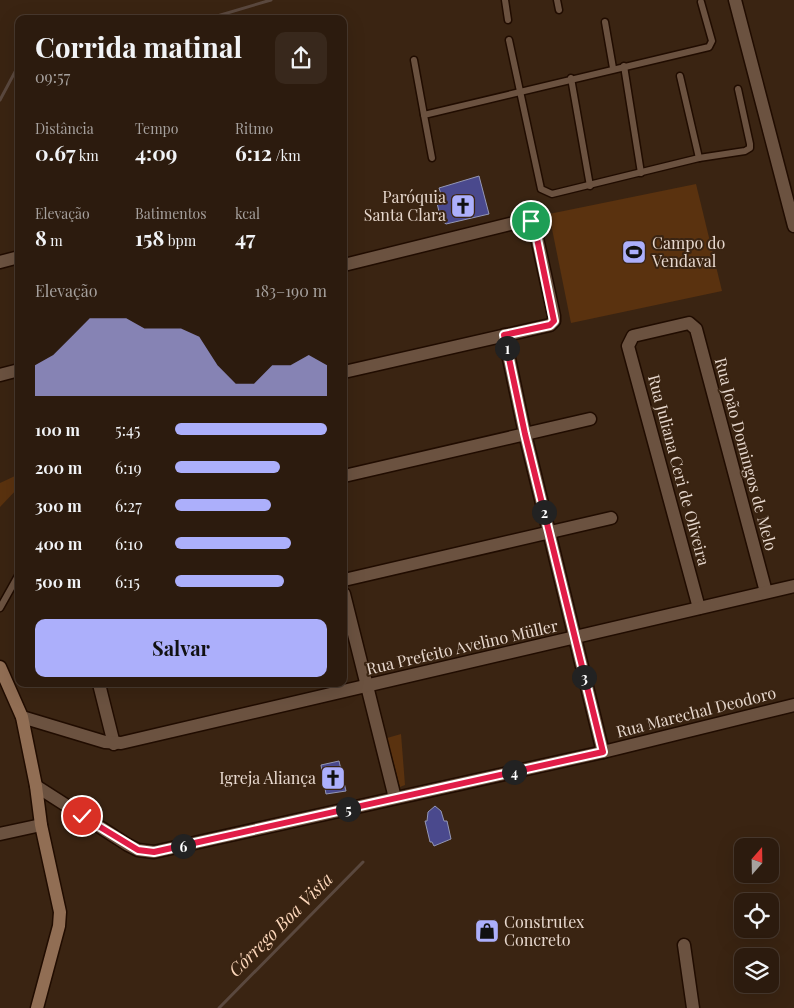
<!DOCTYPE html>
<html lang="pt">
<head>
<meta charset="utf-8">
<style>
	:root { --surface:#2c1b0e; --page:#38281c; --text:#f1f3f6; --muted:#a6a19e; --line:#48392e; --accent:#acaffb }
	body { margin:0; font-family:"Playfair Display",serif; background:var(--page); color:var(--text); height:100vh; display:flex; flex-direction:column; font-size:19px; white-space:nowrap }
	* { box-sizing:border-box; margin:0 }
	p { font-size:16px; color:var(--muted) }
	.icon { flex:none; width:28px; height:28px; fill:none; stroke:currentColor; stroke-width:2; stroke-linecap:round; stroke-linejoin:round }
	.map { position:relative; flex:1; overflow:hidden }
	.panel { position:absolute; left:15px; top:15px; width:332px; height:672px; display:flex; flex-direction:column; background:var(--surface); border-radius:10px; box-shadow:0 5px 20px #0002,0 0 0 1px var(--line) }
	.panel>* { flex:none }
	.needle { width:32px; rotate:20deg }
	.fabs { position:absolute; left:734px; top:838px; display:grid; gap:10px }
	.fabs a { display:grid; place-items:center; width:45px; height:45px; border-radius:10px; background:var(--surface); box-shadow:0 5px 20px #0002,0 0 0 1px var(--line); font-size:25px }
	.pin { position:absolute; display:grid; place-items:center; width:42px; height:42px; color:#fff; margin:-21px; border:2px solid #fff; border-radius:50%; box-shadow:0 1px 5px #0007 }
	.km { position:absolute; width:25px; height:25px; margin:-12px; border-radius:50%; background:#222; color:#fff; font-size:14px; line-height:25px; text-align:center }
	.round { display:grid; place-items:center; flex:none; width:52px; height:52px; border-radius:10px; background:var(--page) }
	.headline { display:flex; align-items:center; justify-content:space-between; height:85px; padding:0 20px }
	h1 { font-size:28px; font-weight:700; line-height:38px }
	.stats { display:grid; grid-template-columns:repeat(3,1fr); gap:8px; height:85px; padding:5px 20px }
	.stats div { display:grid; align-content:center }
	.stats b { font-size:21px; font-weight:700 }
	.stats small { font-size:14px; font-weight:400 }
	.stats p { font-size:14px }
	.chart { height:140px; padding:10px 20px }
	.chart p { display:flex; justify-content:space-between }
	.chart svg { width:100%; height:90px; margin-top:5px; fill:var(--accent); opacity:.7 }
	.action { display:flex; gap:10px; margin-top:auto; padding:10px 20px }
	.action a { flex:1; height:58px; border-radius:10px; background:var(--accent); color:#111; font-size:20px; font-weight:700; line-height:58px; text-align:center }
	ul { padding:0 20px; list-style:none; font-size:16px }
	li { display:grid; grid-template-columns:80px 60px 1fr; align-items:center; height:38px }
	li i { height:12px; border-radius:6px; background:var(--accent) }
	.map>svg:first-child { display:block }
	.green { fill:#5a320f }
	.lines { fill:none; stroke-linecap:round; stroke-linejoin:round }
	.stream { stroke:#5a483e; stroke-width:3 }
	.building { fill:#4a498d; stroke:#9497b5 }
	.service-casing { stroke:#200c00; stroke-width:9 }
	.minor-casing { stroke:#200c00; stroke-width:15 }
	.secondary-casing { stroke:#200c00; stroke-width:15 }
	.service { stroke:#6b5240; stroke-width:6 }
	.minor { stroke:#6b5240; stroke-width:12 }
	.secondary { stroke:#916e54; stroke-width:12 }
	.route-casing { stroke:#fff; stroke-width:10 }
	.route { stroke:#e11d48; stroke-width:6 }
	.labels { text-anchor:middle; stroke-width:4; stroke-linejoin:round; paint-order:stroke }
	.poi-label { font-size:16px; fill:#e7d8ce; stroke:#3a2412; text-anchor:end }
	.street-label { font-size:16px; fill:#e7d8ce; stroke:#3a2412 }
	.water-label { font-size:18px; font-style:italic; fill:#fcd7bb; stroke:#3a2412 }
</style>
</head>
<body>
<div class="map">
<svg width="794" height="1008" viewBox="0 0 794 1008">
	<rect width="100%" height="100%" fill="#3a2412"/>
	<g class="green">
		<polygon points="696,184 722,291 571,323 549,214"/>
		<polygon points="15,476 19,487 0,507 0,483"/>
		<polygon points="401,734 405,785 400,787 387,738"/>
	</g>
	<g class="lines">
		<g class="stream">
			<polyline points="207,19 271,0"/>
			<polyline points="0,100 16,70 19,69"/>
			<polyline points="219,1008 363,862"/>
		</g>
	</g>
	<g class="building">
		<polygon points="479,176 489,214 446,224 441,220 436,199 441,194 439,188"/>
		<polygon points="339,761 346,791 326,794 321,765"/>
		<polygon points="435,806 441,811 444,821 447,821 451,839 434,846 432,842 430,842 425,821 427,821 428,812"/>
	</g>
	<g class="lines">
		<defs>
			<g id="service">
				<polyline points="505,0 508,20"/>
				<polyline points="557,0 559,10"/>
				<polyline points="605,22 613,68"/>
				<polyline points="509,40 541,189 552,194 699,158 745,151 750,148 750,144 738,89"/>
				<polyline points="414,60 424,115"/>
				<polyline points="624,66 641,173"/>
				<polyline points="680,76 699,158"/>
				<polyline points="571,78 590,186"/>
				<polyline points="432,158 424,115 709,47 712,41 701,2"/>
				<polyline points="0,608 19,574"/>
			</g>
			<g id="minor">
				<polyline points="735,0 794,226"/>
				<polyline points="0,262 19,257"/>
				<polyline points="344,265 526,220 534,224 554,316 554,321 550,325 344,372"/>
				<polyline points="504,335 525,434 603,752"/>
				<polyline points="0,375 19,370"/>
				<polyline points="344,476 590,419"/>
				<polyline points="344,580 611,518"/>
				<polyline points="344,594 395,798"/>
				<polyline points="699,608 628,346 633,336 689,323 696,329 766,592"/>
				<polyline points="99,684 114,744"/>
				<polyline points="22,717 105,742 121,743 794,586"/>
				<polyline points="36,786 128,845 138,850 154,852 603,752 794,705"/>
				<polyline points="0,834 41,825"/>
				<polyline points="684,945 693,1008"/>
			</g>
			<polyline id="secondary" points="0,667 22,717 36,786 41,825 60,912 59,926 37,1008"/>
		</defs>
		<use href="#service" class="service-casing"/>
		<use href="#minor" class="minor-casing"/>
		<use href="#secondary" class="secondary-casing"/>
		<use href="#service" class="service"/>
		<use href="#minor" class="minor"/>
		<use href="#secondary" class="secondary"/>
	</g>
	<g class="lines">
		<defs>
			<polyline id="route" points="82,816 138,850 154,852 603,752 525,434 504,335 550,325 554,321 534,224 531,221"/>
		</defs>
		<use href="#route" class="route-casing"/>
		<use href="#route" class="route"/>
	</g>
	<defs>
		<symbol id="church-square" viewBox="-11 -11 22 22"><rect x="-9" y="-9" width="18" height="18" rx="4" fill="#acaffb" stroke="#3a2412"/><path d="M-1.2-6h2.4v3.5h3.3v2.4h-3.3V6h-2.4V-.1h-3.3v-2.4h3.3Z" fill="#111"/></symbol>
		<symbol id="stadium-square" viewBox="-11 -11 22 22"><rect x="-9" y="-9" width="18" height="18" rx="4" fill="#acaffb" stroke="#3a2412"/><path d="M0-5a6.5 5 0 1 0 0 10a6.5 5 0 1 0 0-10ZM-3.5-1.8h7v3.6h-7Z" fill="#111"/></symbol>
		<symbol id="shop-square" viewBox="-11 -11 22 22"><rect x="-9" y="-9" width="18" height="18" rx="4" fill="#acaffb" stroke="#3a2412"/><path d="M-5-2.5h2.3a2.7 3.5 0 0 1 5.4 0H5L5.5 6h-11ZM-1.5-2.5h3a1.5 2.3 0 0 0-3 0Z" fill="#111"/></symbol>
	</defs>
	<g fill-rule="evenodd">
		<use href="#church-square" x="449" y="192" width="28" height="28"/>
		<use href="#stadium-square" x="620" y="238" width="28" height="28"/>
		<use href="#church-square" x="319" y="764" width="28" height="28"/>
		<use href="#shop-square" x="473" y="917" width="28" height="28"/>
	</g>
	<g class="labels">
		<g class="poi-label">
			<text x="446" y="203">Paróquia<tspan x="446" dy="18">Santa Clara</tspan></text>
			<text x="652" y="249" text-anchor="start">Campo do<tspan x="652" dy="18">Vendaval</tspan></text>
			<text x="316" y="784">Igreja Aliança</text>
			<text x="504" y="928" text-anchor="start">Construtex<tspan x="504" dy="18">Concreto</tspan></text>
		</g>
		<g class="street-label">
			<text transform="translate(746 454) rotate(75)" y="6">Rua João Domingos de Melo</text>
			<text transform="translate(679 470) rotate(75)" y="6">Rua Juliana Ceri de Oliveira</text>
			<text transform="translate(462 647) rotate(-13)" y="6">Rua Prefeito Avelino Müller</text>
			<text transform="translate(696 712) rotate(-14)" y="6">Rua Marechal Deodoro</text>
		</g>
		<g class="water-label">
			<text transform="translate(281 925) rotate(-45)" y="6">Córrego Boa Vista</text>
		</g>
	</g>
</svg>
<div class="fabs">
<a><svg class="needle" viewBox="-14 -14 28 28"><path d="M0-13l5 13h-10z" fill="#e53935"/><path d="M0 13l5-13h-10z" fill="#a6a19e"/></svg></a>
<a><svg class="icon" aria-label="locate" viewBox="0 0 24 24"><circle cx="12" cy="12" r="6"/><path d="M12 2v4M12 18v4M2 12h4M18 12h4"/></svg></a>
<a><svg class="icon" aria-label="layers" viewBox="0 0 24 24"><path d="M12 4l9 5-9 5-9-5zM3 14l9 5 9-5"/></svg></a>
</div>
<div class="pin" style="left:531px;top:221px;background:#1e9e55"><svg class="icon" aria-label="arrive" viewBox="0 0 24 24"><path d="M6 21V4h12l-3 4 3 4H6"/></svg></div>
<div class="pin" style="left:82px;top:816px;background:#d93025"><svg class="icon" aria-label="check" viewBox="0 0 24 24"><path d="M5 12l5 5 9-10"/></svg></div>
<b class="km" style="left:507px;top:348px">1</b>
<b class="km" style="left:544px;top:512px">2</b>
<b class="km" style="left:584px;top:677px">3</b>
<b class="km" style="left:514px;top:772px">4</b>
<b class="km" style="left:348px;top:809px">5</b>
<b class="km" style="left:183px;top:846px">6</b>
<section class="panel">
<div class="headline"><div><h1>Corrida matinal</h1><p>09:57</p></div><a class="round"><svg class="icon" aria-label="share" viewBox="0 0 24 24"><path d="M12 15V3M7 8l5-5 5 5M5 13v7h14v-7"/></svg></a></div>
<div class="stats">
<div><p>Distância</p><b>0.67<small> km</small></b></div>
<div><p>Tempo</p><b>4:09</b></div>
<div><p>Ritmo</p><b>6:12<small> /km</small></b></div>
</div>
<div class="stats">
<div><p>Elevação</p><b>8<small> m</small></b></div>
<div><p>Batimentos</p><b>158<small> bpm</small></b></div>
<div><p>kcal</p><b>47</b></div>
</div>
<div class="chart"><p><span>Elevação</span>183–190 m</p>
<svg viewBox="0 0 160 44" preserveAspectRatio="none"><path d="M0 44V29L10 24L20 15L30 6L40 6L50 6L60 11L70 11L80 11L90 15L100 29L110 38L120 38L130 29L140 29L150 24L160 29V44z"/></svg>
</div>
<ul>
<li><b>100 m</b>5:45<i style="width:100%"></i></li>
<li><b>200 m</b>6:19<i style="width:69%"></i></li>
<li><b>300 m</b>6:27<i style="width:63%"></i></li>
<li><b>400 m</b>6:10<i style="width:76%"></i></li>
<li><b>500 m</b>6:15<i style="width:72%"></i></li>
</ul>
<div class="action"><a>Salvar</a></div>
</section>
</div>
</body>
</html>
